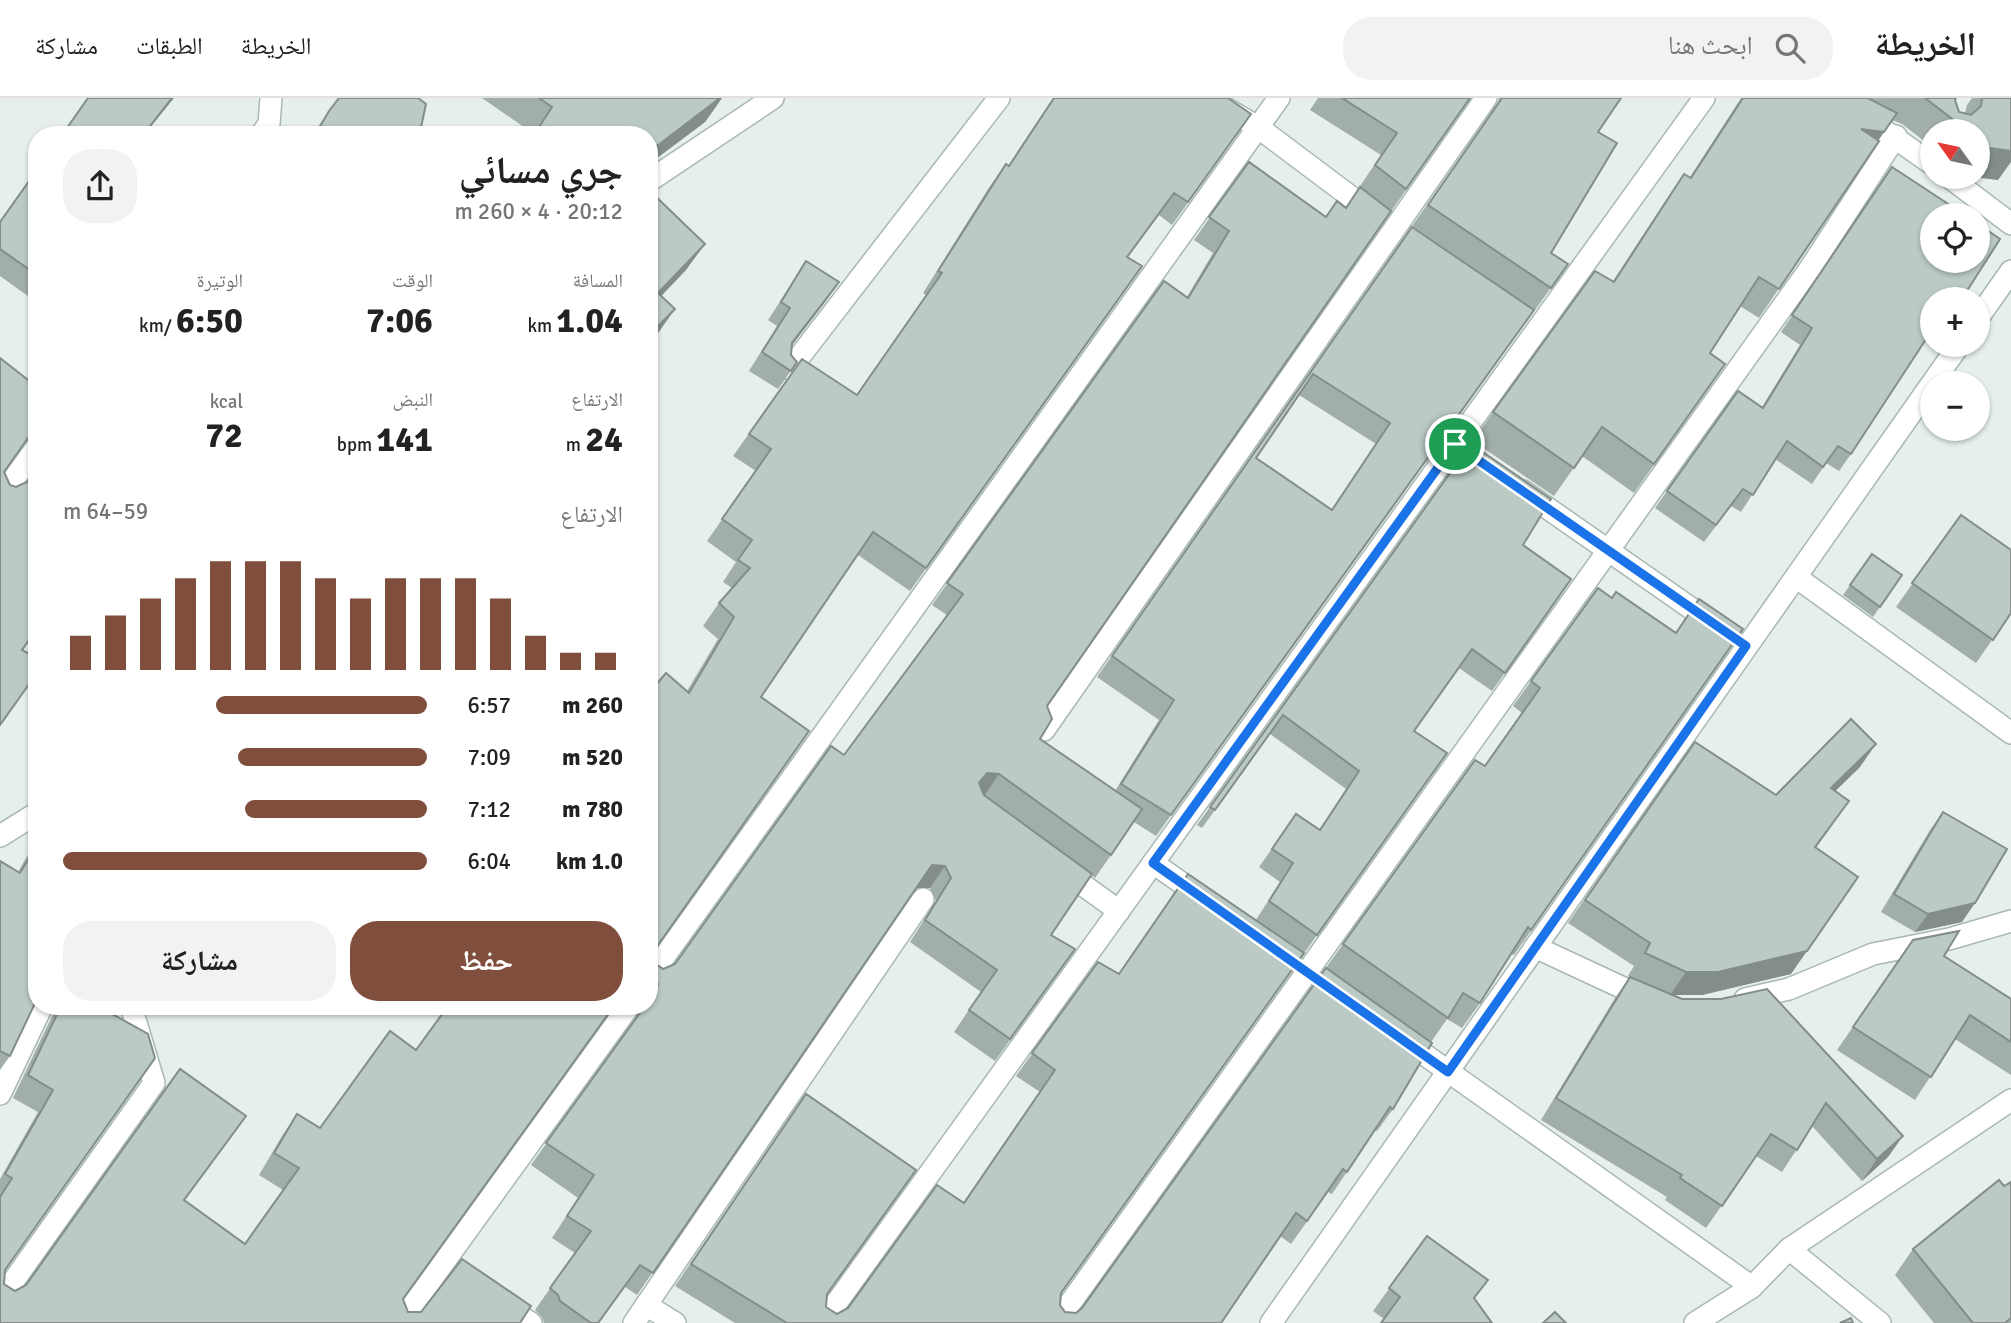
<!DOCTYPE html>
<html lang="ar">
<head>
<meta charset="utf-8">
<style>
	:root { --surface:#fff; --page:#f2f2f2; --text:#222; --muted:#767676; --line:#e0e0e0; --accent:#804e3d }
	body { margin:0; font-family:Signika,"Noto Naskh Arabic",sans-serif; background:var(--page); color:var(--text); direction:rtl; height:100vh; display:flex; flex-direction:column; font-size:26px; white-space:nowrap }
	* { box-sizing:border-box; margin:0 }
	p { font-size:23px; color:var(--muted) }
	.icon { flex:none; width:38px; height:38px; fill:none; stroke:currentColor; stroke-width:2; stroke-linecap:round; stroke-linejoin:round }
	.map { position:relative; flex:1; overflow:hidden; direction:ltr }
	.panel { position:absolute; left:28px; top:28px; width:630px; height:889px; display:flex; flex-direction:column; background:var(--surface); border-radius:28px; box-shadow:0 2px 5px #0004; direction:rtl }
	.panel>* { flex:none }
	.needle { width:46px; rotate:303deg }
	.fabs { position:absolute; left:1920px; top:21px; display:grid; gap:14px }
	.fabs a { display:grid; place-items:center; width:70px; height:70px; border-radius:50%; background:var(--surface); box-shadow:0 2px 5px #0004; font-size:35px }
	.pin { position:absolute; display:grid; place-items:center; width:60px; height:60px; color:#fff; margin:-30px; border:4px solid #fff; border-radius:50%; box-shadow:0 2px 7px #0007 }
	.round { display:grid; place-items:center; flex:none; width:74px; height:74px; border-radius:28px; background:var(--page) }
	.summary { display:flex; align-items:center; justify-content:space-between; height:119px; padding:0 35px }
	h1 { font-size:38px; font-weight:800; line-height:52px }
	.stats { display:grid; grid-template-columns:repeat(3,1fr); gap:10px; height:119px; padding:7px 35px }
	.stats div { display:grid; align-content:center }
	.stats b { font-size:35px; font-weight:800 }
	.stats small { font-size:19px; font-weight:400 }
	.stats p { font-size:19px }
	.chart { height:196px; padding:14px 35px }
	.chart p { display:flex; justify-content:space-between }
	.chart svg { width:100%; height:126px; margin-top:7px; stroke:var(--accent); stroke-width:6 }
	.button { display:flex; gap:14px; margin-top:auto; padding:14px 35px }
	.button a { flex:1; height:80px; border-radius:28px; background:var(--accent); color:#fff; font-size:28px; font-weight:800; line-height:80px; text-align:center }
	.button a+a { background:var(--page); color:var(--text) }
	ul { padding:0 35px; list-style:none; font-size:23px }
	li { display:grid; grid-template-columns:112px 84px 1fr; align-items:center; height:52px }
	li i { height:18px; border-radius:9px; background:var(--accent) }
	header { display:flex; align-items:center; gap:42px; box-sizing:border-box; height:98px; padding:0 35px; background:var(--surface); border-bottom:2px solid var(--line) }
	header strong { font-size:33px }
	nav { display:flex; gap:38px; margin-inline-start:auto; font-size:24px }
	.search { width:490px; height:63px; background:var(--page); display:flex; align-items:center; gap:18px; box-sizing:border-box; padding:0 24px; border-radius:28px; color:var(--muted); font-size:26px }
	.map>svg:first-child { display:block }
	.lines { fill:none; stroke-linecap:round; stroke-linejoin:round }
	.minor-casing { stroke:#a8b8b2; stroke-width:24 }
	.minor { stroke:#fff; stroke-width:21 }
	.wall { fill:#a1aea9; fill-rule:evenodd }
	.shaded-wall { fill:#838d89 }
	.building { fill:#bbcac4; stroke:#838d89; stroke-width:2; fill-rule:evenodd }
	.route-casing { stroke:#fff; stroke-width:14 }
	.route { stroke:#1a73e8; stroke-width:9 }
</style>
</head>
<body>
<header>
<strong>الخريطة</strong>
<div class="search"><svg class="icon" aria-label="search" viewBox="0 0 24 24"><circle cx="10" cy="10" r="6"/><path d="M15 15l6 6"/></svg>ابحث هنا</div>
<nav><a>الخريطة</a><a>الطبقات</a><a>مشاركة</a></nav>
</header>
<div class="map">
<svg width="2011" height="1225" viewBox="0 0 2011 1225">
	<rect width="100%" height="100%" fill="#e6efeb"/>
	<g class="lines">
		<defs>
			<g id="minor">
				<polyline points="1209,0 1259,30 1375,117"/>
				<polyline points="1885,33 1932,66"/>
				<polyline points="261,37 269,26 271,0"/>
				<polyline points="1949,79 2011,126"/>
				<polyline points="649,83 773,0"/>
				<polyline points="1978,220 2011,173"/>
				<polyline points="790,271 999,0"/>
				<polyline points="1523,393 1715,527"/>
				<polyline points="0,400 37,349"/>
				<polyline points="1796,479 2011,635"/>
				<polyline points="1044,632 1486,0"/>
				<polyline points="0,738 37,715"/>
				<polyline points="1153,765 1206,802"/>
				<polyline points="1062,772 1119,813"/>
				<polyline points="1535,849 1649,902"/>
				<polyline points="649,880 1279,0"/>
				<polyline points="1745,901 1789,891 1873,856 1949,841 2011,823"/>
				<polyline points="1404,942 1752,1189"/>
				<polyline points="0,996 42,908"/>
				<polyline points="1789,1151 1880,1225"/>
				<polyline points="0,1202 154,985 131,908"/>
				<polyline points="500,1205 531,1225"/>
				<polyline points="646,1207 675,1225"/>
				<polyline points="400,1225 629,908"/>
				<polyline points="634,1225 923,801"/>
				<polyline points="822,1225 1704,0"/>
				<polyline points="1056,1225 1811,169 1896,38"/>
				<polyline points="1271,1225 1959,247"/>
				<polyline points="1695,1225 1752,1189 1789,1151 2011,1002"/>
			</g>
		</defs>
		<use href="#minor" class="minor-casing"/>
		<use href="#minor" class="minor"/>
	</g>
	<g class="wall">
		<polygon points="339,0 420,34 424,37 312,37"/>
		<polygon points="482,0 722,0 705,24 649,66 649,37 534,36"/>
		<path d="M 1318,0 L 1470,0 L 1047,608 L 1040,641 L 1115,693 L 1159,622 L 1097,579 L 1412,129 L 1534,212 L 1156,738 L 1134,724 L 1095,780 L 1092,777 L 1051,837 L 1075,851 L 995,963 L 954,934 L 981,894 L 910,844 L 936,803 L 930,790 L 917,790 L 637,1197 L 625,1189 L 599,1225 L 544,1225 L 542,1219 L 535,1212 L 575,1155 L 552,1140 L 578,1100 L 531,1067 L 640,914 L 642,908 L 649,908 L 649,595 L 687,593 L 718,541 L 703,528 L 719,505 L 732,490 L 723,484 L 736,464 L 707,443 L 756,373 L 733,358 L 802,261 L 857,297 L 926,197 L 923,195 L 990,88 L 1006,66 L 1008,68 L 1251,16 L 1172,127 L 1159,117 L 1128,159 L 1142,168 L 910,493 L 858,457 L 761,599 L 652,857 L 653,864 L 663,871 L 675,866 L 844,657 L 947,517 L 932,507 L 1164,183 L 1187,199 L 1213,155 L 1194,142 L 1249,64 L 1326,119 L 1346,109 L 1381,57 L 1310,12 ZM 1299,297 L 1376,346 L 1332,412 L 1256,360 Z"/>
		<polygon points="1499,0 1621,0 1598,34 1551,155 1568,166 1535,212 1412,128 1497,8"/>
		<polygon points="1741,0 1956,0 1955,2 1959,14 1965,15 1967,7 1972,0 2011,0 1998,82 1978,79 1978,33 1932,33 1932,49 1902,26 1892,22 1759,220 1740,208 1710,255 1725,266 1634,395 1582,358 1554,398 1473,343 1493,314 1613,183 1664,105 1684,76 1690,79"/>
		<polygon points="1892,69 2000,141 1961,201 1932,201 1851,356 1839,373 1826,365 1812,386 1775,361 1741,414 1731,408 1704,444 1655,410 1738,293 1762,309 1800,247 1781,234"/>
		<polygon points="37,72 37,195 32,201 0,178 0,124"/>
		<polygon points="806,163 839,184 792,247 791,257 791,273 778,291 749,273 777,228 768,222"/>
		<polygon points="1471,346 1523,447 1571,481 1492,593 1459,570 1414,634 1447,655 1061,1196 1060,1207 1065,1214 1076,1215 1082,1210 1475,662 1485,668 1522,615 1513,608 1598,490 1612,500 1676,535 1743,531 1514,857 1511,856 1480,905 1462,930 1447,921 1431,944 1393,1011 1377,1033 1375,1032 1332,1096 1328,1094 1291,1146 1280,1138 1221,1225 735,1225 675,1188 806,996 827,1196 826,1209 837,1216 848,1210 963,1105 1040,994 1016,978 1098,864 1119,876 1256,822 1280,784 1259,769 1296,716 1320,732 1346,691 1270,636 1202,730 1197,727"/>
		<polygon points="1961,417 2011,515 1976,565 1896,509"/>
		<polygon points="1872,456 1902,477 1873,519 1843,497"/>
		<polygon points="1695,644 1776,697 1860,669 1835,693 1833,726 1816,750 1791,876 1702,897 1672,897 1682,901 1721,901 1888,1059 1862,1083 1812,1028 1782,1074 1756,1058 1706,1130 1665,1102 1667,1099 1541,1022 1615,900 1630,879 1639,883 1628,878 1634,868 1568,825"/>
		<polygon points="1943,714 1962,824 1915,834 1881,814 1930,732"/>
		<polygon points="37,741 37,902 10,958 0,972 0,763 18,774"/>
		<polygon points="1913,842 1944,858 2011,901 2011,977 1955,941 1915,1002 1837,952"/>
		<polygon points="58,908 98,908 5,1173 4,1186 15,1193 26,1187 230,1041 185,1102 245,1146 283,1092 259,1077 282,1038 297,1016 403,1201 408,1214 520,1225 0,1225 0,1081 38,1014 13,1000 54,914"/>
		<polygon points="2004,1088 2011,1225 1934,1225 1895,1177 1913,1151"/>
		<polygon points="1427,1138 1475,1200 1384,1221 1373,1213"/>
	</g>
	<g class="shaded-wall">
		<polygon points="172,0 174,0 144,37 143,37"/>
		<polygon points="720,0 722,0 705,24 649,66 649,54"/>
		<polygon points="1861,31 1884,34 1864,63"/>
		<polygon points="1990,50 2011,53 2011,64 1998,82 1973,79 1978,79 1978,67"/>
		<polygon points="705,146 686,172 649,211 658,195"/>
		<polygon points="839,184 826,203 779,264 792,245"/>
		<polygon points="675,211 656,238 649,245 649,237"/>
		<polygon points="37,327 37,336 27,341"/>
		<polygon points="1876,646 1860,669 1815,713 1831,690"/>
		<polygon points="987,675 999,676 984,698 979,685"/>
		<polygon points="932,767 945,768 930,790 917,790"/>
		<polygon points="1975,805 1962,824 1915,834 1928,816"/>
		<polygon points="1807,853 1791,876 1702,897 1670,897 1686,874"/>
		<polygon points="1903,1038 1888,1059 1862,1083 1877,1061"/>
	</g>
	<g class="building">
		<polygon points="88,0 172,0 143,37 62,37"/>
		<polygon points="339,0 418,0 426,6 420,34 424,37 315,37 329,13"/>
		<polygon points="539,0 720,0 649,54 649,37 534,37 552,9"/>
		<polygon points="1054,0 1228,0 1251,16 1188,104 1174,95 1127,159 1142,168 926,470 873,434 761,599 809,633 651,857 653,864 663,871 675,866 831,648 844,657 963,496 947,485 1164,183 1188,200 1229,133 1209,119 1249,64 1326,119 1337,103 1346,110 1360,89 1391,113 1047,608 1052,621 1040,641 1142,711 1111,757 999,676 987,675 979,685 984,697 1092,776 1051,837 1075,851 1010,941 969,912 997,872 925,822 951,780 945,768 932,767 653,1175 640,1167 598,1225 591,1225 560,1203 558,1197 550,1190 591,1133 567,1118 594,1077 546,1045 645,908 649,908 649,902 655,894 658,886 653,876 649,875 649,595 666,575 689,595 734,519 719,505 750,470 738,462 752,442 722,421 771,351 749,336 802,261 857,297 942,175 938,173 1006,66 1009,68"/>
		<polygon points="1342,0 1470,0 1406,91 1375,67 1397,35"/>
		<polygon points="1502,0 1621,0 1598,34 1617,45 1551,155 1568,166 1551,190 1428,107"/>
		<polygon points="1743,0 1868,0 1897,15 1884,34 1861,31 1879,43 1779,191 1759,179 1710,255 1725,266 1654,366 1602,329 1574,370 1493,314 1595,173 1614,184 1684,76 1691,80"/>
		<polygon points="1925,0 1956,0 1955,2 1959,14 1971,17 1981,8 1982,0 2011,0 2011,53 1990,50 1978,40 1978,33 1963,33 1960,27"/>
		<polygon points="1892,69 1965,117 1932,117 1932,163 1978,163 1978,126 2000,141 1965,196 1958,192 1952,201 1932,201 1932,232 1851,356 1838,348 1823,369 1787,343 1753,397 1743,391 1716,427 1667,393 1738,293 1763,310 1812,230 1792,217"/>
		<polygon points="37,72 37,177 0,151 0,124"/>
		<polygon points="649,92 705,146 658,195 675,211 649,237"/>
		<path d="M 1412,129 L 1534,212 L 1171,717 L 1121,686 L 1174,602 L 1112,558 ZM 1313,276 L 1390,325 L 1332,412 L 1256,360 Z"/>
		<polygon points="806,163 839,184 792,245 791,257 797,264 791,273 762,254 790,210 781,204"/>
		<polygon points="0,260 37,289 37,327 4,374 10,387 16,389 27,384 37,371 37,531 22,552 37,560 37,575 0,627"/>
		<polygon points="1471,346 1551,401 1523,447 1571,481 1505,575 1472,551 1414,633 1447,655 1317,837 1269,803 1293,765 1272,751 1296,716 1320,732 1359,673 1283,617 1215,712 1210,709"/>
		<polygon points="1961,417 2011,452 2011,515 1993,542 1912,485"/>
		<polygon points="1872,456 1902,477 1880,509 1850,487"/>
		<polygon points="1598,490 1612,500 1616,494 1676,535 1699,501 1743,531 1531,832 1528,829 1480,905 1463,895 1448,920 1343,846 1475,662 1485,668 1540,590 1531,583"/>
		<polygon points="1851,621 1876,646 1831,690 1849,703 1815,749 1858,779 1807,853 1718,874 1686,874 1645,855 1650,845 1585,802 1695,644 1776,697"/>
		<polygon points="1943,714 2007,751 1975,805 1928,816 1894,796"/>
		<polygon points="37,747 37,901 10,958 0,953 0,763 20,775"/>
		<polygon points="1188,776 1304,855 1061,1195 1060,1207 1065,1214 1076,1215 1082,1210 1326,870 1432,945 1393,1011 1390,1009 1347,1074 1343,1071 1307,1123 1296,1115 1221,1225 787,1225 691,1166 806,996 916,1072 827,1196 826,1209 837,1216 848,1210 937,1087 964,1105 1055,972 1032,955 1098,864 1119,876"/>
		<polygon points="1959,833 1944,858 2011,901 2011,944 1970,917 1931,979 1853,929 1913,842"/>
		<polygon points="1630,879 1682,901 1721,901 1767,891 1903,1038 1877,1061 1826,1005 1797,1052 1771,1036 1722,1108 1680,1080 1682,1077 1556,1000"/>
		<polygon points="61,908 98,908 148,936 155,960 5,1172 4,1186 15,1193 26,1187 180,971 246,1018 184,1102 245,1146 299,1070 274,1055 297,1016 320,1030 390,933 416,952 448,908 614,908 403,1201 408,1214 421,1214 462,1161 531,1208 520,1225 0,1225 0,1099 12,1080 5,1076 53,992 28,977"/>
		<polygon points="1999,1082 2004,1088 2011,1084 2011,1220 2005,1225 1973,1225 1913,1151"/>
		<polygon points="1427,1138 1488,1182 1474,1200 1492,1225 1381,1225 1400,1199 1389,1190"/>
		<polygon points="1555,1214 1566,1225 1543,1225"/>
		<polygon points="1851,1220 1853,1225 1840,1225"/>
	</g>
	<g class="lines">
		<defs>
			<polygon id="route" points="1455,346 1746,548 1448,974 1153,765"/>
		</defs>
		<use href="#route" class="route-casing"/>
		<use href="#route" class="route"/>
	</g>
</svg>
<div class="fabs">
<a><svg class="needle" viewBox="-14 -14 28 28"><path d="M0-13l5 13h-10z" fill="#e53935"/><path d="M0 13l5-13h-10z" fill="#767676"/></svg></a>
<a><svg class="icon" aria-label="locate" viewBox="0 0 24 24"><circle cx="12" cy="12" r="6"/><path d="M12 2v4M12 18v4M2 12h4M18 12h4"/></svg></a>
<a>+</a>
<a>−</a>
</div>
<div class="pin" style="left:1455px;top:346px;background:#1e9e55"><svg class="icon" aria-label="arrive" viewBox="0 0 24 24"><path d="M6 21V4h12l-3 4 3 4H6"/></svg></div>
<section class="panel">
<div class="summary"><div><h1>جري مسائي</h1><p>20:12 · 4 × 260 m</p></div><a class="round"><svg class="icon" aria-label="share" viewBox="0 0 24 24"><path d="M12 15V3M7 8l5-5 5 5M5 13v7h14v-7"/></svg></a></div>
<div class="stats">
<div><p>المسافة</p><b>1.04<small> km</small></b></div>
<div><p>الوقت</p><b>7:06</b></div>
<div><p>الوتيرة</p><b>6:50<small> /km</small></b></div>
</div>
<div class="stats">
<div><p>الارتفاع</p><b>24<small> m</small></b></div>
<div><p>النبض</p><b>141<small> bpm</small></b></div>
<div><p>kcal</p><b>72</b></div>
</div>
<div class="chart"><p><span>الارتفاع</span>59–64 m</p>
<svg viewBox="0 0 160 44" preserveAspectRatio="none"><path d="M5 44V32M15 44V25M25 44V19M35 44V12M45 44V6M55 44V6M65 44V6M75 44V12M85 44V19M95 44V12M105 44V12M115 44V12M125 44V19M135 44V32M145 44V38M155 44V38"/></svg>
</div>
<ul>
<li><b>260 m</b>6:57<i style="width:58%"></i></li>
<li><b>520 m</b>7:09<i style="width:52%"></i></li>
<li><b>780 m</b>7:12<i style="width:50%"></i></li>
<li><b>1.0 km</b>6:04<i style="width:100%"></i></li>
</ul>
<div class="button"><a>حفظ</a><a>مشاركة</a></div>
</section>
</div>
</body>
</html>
